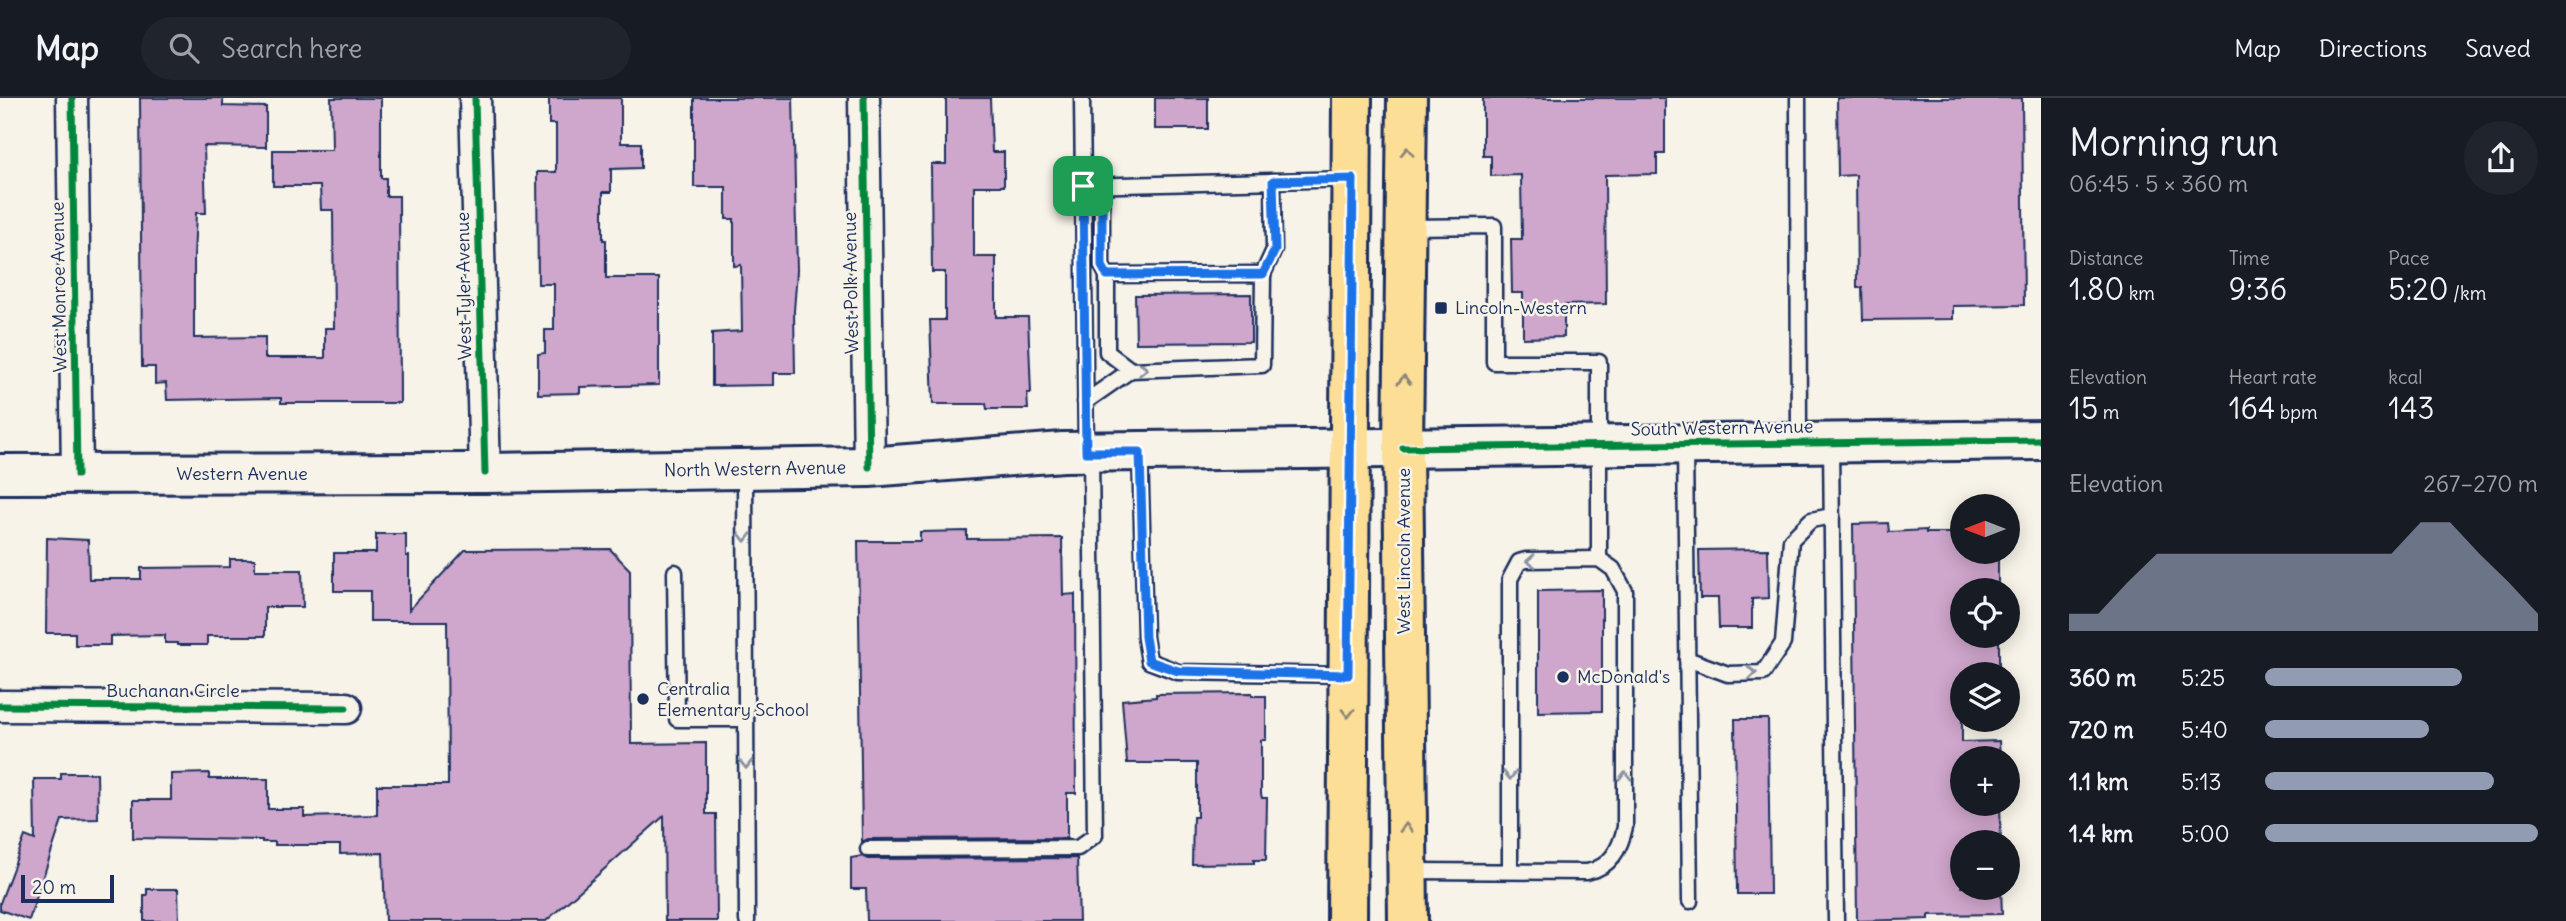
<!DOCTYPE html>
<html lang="en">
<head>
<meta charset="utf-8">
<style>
	:root { --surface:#171b24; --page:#20242c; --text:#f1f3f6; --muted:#9ea1a6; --line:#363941; --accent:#919bb2 }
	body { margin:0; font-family:Delius,sans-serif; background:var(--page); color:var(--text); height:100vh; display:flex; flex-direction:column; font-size:26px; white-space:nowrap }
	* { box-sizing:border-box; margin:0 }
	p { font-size:23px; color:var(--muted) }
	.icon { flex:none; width:38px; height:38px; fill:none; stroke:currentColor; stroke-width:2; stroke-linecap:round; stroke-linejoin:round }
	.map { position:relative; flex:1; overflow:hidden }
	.details { display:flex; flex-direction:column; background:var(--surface); width:525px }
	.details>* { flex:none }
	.needle { width:46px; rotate:270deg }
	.controls { position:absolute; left:1950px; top:396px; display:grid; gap:14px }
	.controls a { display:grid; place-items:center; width:70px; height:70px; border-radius:50%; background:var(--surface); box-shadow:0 4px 18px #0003; font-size:35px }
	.scale { position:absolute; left:21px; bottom:18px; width:93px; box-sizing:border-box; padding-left:7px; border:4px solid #1b2f5e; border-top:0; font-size:19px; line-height:24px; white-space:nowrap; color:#1b2f5e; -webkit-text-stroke:5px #f7f3e8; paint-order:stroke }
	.pin { position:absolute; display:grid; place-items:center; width:60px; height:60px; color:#fff; margin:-30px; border-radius:14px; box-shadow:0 4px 10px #0006 }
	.round { display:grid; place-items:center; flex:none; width:74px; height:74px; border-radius:37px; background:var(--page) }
	.headline { display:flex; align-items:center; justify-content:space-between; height:119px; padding:0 28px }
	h1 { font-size:38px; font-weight:600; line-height:52px }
	.metrics { display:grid; grid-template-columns:repeat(3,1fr); gap:10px; height:119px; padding:7px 28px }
	.metrics div { display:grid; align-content:center }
	.metrics b { font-size:30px; font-weight:600 }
	.metrics small { font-size:19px; font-weight:400 }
	.metrics p { font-size:19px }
	.chart { height:196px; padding:14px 28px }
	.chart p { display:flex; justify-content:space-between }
	.chart svg { width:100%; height:126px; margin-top:7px; fill:var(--accent); opacity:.7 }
	ul { padding:0 28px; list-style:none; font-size:23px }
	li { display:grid; grid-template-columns:112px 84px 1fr; align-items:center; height:52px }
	li i { height:18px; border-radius:9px; background:var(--accent) }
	header { display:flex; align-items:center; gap:42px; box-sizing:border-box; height:98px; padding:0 35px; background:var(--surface); border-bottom:2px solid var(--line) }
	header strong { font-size:33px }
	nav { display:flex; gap:38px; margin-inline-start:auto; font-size:24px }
	.search { width:490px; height:63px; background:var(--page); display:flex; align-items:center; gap:18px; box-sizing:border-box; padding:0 24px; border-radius:38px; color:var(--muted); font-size:26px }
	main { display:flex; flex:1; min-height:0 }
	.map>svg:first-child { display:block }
	.building { fill:#cfa6cc; stroke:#1b2f5e; stroke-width:2 }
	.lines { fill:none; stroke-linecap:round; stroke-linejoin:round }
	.lane-casing { stroke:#1b2f5e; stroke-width:19 }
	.street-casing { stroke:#1b2f5e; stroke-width:35 }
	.secondary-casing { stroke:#1b2f5e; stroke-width:44 }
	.primary-casing { stroke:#1b2f5e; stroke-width:44 }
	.lane { stroke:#f7f3e8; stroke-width:14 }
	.street { stroke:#f7f3e8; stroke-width:30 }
	.secondary { stroke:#f7f3e8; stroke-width:38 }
	.primary { stroke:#fdde96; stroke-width:38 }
	.cycleway-casing { stroke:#f7f3e8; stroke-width:11 }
	.cycleway { stroke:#00873e; stroke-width:7 }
	.oneway { stroke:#8c867a }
	.oneway2 { stroke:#8991a3 }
	.route-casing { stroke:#fff; stroke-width:14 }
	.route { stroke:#1a73e8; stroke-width:9 }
	.poi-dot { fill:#1b2f5e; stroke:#f7f3e8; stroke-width:2.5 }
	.labels { text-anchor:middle; stroke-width:5; stroke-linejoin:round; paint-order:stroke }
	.street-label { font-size:18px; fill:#1b2f5e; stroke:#f7f3e8 }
	.poi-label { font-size:18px; fill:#1b2f5e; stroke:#f7f3e8; text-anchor:start }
</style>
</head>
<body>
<header>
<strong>Map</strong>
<div class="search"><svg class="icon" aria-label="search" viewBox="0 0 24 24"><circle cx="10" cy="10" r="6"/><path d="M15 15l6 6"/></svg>Search here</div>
<nav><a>Map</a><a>Directions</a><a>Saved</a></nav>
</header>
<main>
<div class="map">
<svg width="2041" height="823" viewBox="0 0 2041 823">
	<rect width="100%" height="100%" fill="#f7f3e8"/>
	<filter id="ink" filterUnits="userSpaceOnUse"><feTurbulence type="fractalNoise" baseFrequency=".0143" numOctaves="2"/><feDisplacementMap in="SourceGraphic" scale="14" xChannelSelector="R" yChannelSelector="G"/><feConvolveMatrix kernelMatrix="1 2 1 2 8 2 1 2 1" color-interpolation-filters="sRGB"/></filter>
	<g filter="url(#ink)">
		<g class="building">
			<polygon points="140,0 223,0 223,8 266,9 266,49 204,48 206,115 196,115 194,159 194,240 265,239 265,260 325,260 325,230 334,230 333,112 321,112 320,88 273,88 273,52 332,52 331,0 381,0 381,80 386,80 386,98 399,98 400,305 281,305 281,300 167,302 166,285 155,286 155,269 142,269"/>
			<polygon points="549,0 621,0 621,45 641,45 641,70 611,71 611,94 603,94 603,142 606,142 606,180 659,180 659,287 580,289 580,295 538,296 538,256 545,255 545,232 554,232 554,186 538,186 537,74 556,74 556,26 549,26"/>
			<polygon points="694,0 793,0 797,173 794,213 795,275 774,275 774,287 712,288 712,235 742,233 741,167 734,168 734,121 726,121 726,89 694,89"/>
			<polygon points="946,0 990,0 992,54 1004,54 1004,88 974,88 974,159 996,159 996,219 1028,219 1031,295 1027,295 1028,311 987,311 986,306 933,306 930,222 945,222 945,174 932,174 931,66 946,66"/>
			<rect x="1155" y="0" width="53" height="31"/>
			<polygon points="1483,0 1665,0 1665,56 1657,56 1657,76 1605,77 1606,206 1564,207 1564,239 1523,240 1523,195 1512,195 1511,141 1522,141 1521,77 1491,78 1491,58 1483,58"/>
			<polygon points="1837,0 2022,0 2024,207 1953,208 1953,221 1863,222 1862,190 1857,190 1856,77 1838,78"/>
			<polygon points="1251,196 1251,244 1136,245 1135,197"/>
			<polygon points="1888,425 1889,434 1926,432 1926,435 1962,435 1962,453 1998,453 1998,492 1962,492 1962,537 1999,537 1999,576 1962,576 1962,644 1999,643 2000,660 1962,660 1962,705 2000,705 2001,744 1962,744 1962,789 2001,789 2002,816 1929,817 1929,821 1857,823 1853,426"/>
			<polygon points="967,433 967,441 1062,440 1063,497 1075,496 1076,695 1067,695 1067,740 868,741 862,744 858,443 920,443 920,434"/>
			<polygon points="376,436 406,436 406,458 409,458 409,512 465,452 610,451 630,472 631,646 706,645 706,716 716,716 717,823 665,823 664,718 546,823 385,823 383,755 340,756 340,747 275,747 275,744 262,744 262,742 133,740 133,702 171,702 171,676 209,675 209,681 268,681 268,711 304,711 304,719 377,717 377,687 448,687 447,523 370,523 370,493 334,493 334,455 376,455"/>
			<polygon points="47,440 88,442 89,481 141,481 141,470 230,469 230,461 255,461 255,472 302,472 303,509 265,509 265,538 207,538 207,547 177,547 177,545 165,545 165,537 110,538 110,547 75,547 75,535 46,535"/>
			<polygon points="1768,451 1769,500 1752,501 1752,530 1719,530 1718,500 1700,500 1699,452"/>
			<polygon points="1602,492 1602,613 1538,614 1538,493"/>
			<polygon points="1252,595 1252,598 1266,598 1266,642 1261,642 1261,696 1262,700 1267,700 1266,762 1254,762 1254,765 1192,766 1193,719 1197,719 1197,665 1127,665 1122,602 1156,599 1156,596"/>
			<polygon points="1735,621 1768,621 1770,796 1737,796"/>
			<polygon points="61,675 97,675 98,721 62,722 29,822 0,812 0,805 25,738 35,742 34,681 61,681"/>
			<polygon points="862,758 868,761 1077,760 1079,823 867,823 866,791 851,791 851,760"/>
			<polygon points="147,791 178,791 179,823 144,823 144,797 147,797"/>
		</g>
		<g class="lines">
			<defs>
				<g id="lane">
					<polyline points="1082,0 1086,353"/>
					<polyline points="1798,0 1799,345"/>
					<polyline points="1083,88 1352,81"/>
					<polyline points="1102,88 1102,168 1107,177"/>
					<polyline points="1408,129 1494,128 1494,264 1599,264 1599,461"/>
					<polyline points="1263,176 1274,152 1273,83"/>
					<polyline points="1085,304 1131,272 1262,267 1263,176 1107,177 1107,254 1131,272"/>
					<polyline points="1831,346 1836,823"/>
					<polyline points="1685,348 1690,803"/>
					<polyline points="1140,353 1145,539 1149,563 1178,574 1347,577"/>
					<polyline points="745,372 747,823"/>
					<polyline points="675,474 677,621 745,621"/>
					<polyline points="1687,561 1728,576 1763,575 1783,545 1791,442 1811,422 1832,418"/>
					<polyline points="868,751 1078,750 1095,737 1091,355"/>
					<path d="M 1409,773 L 1587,774 C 1611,769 1620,751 1625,729 L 1625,493 L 1613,471 L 1599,461 L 1526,462 L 1519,464 L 1510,481 L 1510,773"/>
				</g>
				<g id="street">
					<polyline points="72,0 77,377"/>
					<polyline points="475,0 485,375"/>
					<polyline points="864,0 869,369"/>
					<polyline points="0,608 346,610"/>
				</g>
				<polyline id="secondary" points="0,376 485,375 869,369 1063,354 2041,342"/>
				<g id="primary">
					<polyline points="1407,0 1403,350 1408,823"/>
					<polyline points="1347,823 1352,0"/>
				</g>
			</defs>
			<use href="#lane" class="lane-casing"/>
			<use href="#street" class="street-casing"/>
			<use href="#secondary" class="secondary-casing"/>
			<use href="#primary" class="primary-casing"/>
			<use href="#lane" class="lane"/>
			<use href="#street" class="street"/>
			<use href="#secondary" class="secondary"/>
			<use href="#primary" class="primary"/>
			<defs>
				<g id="cycleway">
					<polyline points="72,0 77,377"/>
					<polyline points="475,0 485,375"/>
					<polyline points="864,0 869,369"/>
					<polyline points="1403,350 2041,342"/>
					<polyline points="0,608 346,610"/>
				</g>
			</defs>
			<use href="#cycleway" class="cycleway-casing"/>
			<use href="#cycleway" class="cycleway"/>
		</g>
		<defs><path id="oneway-chevron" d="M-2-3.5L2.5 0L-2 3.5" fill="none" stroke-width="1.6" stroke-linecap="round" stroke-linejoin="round" transform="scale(1.75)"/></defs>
		<g class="oneway">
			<use href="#oneway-chevron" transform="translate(1407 54) rotate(-90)"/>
			<use href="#oneway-chevron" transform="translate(1404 282) rotate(-89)"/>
			<use href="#oneway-chevron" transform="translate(1348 615) rotate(90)"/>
			<use href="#oneway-chevron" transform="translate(1406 730) rotate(-91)"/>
		</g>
		<g class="oneway2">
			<use href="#oneway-chevron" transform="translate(1143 271) rotate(-2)"/>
			<use href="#oneway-chevron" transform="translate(745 439) rotate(90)"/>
			<use href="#oneway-chevron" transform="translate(1531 463) rotate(176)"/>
			<use href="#oneway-chevron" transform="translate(1752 575) rotate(-5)"/>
			<use href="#oneway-chevron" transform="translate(746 666) rotate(89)"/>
			<use href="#oneway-chevron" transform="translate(1510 677) rotate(90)"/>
			<use href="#oneway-chevron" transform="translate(1625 678) rotate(-90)"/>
		</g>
	</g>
	<g class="lines" filter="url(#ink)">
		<defs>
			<polygon id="route" points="1353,81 1348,577 1178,573 1149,563 1145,539 1140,354 1086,354 1083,88 1102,88 1102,168 1107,177 1263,176 1275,152 1273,83"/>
		</defs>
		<use href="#route" class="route-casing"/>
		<use href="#route" class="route"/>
	</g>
	<g class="poi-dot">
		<rect x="1434" y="203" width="14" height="14" rx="3.5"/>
		<circle cx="1563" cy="579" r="7"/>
		<circle cx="643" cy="601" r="7"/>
	</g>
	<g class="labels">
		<g class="street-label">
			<text transform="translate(851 185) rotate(-91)" y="6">West Polk Avenue</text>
			<text transform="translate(464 188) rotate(-91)" y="6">West Tyler Avenue</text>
			<text transform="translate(59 189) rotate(-91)" y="6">West Monroe Avenue</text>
			<text transform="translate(1722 330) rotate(-1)" y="6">South Western Avenue</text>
			<text transform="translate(755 371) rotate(-1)" y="6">North Western Avenue</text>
			<text x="242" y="382">Western Avenue</text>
			<text transform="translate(1404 453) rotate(-90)" y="6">West Lincoln Avenue</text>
			<text x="173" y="599">Buchanan Circle</text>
		</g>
		<g class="poi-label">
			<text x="1455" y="216">Lincoln-Western</text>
			<text x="1577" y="585">McDonald's</text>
			<text x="657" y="597">Centralia<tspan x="657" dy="21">Elementary School</tspan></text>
		</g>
	</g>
</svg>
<div class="controls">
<a><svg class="needle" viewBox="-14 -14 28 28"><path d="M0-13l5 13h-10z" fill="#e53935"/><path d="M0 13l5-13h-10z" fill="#9ea1a6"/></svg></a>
<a><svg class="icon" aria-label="locate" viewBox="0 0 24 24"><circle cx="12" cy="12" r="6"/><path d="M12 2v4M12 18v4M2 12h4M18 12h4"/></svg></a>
<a><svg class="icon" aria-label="layers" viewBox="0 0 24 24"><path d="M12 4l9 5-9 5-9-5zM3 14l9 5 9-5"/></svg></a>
<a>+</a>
<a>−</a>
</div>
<div class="scale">20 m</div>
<div class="pin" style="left:1083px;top:88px;background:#1e9e55"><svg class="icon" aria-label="arrive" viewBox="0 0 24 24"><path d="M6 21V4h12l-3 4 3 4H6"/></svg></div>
</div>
<section class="details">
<div class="headline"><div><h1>Morning run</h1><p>06:45 · 5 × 360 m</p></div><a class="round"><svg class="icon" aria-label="share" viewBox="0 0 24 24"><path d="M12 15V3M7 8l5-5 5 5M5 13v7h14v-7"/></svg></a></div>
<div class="metrics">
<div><p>Distance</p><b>1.80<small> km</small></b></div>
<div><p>Time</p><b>9:36</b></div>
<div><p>Pace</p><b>5:20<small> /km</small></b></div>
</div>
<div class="metrics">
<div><p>Elevation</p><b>15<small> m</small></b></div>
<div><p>Heart rate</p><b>164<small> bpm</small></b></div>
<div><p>kcal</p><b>143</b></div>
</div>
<div class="chart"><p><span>Elevation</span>267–270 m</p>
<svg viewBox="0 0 160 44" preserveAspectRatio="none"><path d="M0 44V38L10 38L20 27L30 17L40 17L50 17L60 17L70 17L80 17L90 17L100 17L110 17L120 6L130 6L140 17L150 27L160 38V44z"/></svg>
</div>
<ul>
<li><b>360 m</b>5:25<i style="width:72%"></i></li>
<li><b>720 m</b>5:40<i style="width:60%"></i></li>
<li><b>1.1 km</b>5:13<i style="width:84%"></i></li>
<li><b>1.4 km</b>5:00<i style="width:100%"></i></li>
</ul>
</section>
</main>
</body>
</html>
